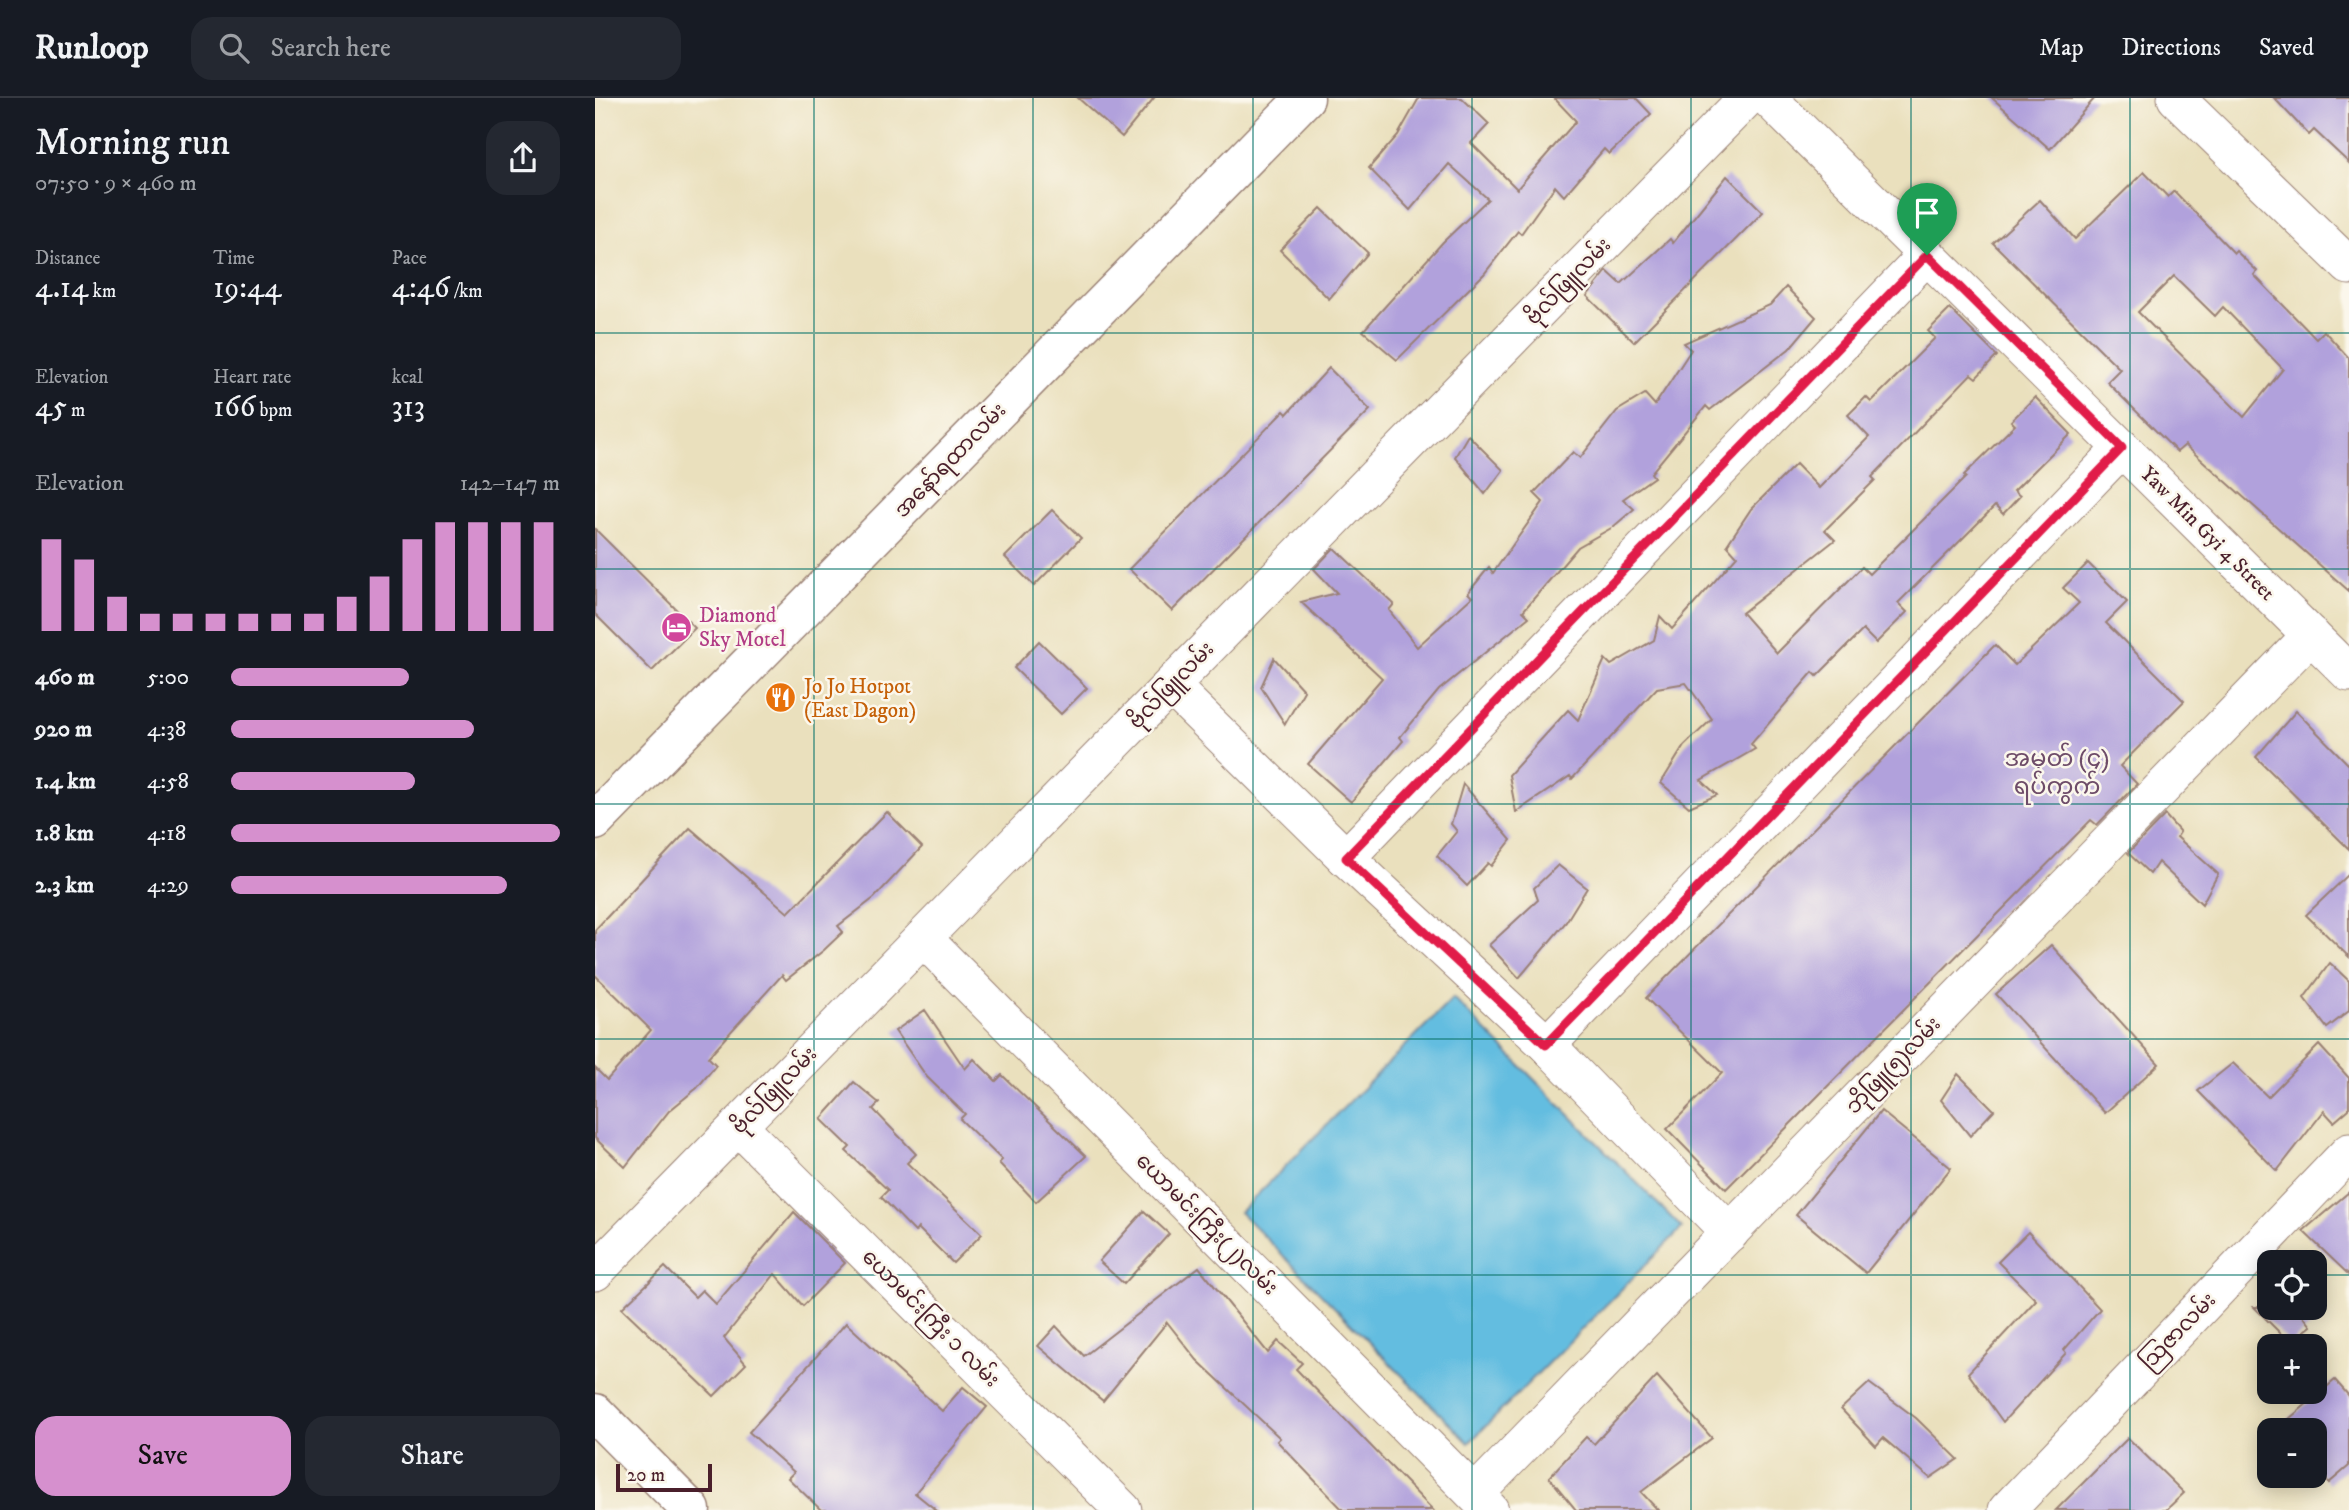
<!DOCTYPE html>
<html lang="en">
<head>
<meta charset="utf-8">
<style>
	:root { --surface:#171b24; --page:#242831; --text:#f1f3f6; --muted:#9ea1a6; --line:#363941; --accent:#d690ce }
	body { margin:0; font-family:"IM FELL DW Pica","Noto Sans Myanmar",serif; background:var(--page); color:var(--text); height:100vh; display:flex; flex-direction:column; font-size:26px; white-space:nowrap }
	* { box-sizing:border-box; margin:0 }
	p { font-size:23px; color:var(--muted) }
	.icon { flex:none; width:38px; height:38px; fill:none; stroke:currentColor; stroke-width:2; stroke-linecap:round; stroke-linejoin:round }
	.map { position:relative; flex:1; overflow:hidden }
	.details { display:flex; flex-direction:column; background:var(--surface); width:595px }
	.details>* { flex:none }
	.controls { position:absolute; left:1662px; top:1152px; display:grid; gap:14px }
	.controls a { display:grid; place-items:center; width:70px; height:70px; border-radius:14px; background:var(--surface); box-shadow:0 4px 18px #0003; font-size:35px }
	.scale { position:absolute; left:21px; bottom:18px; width:96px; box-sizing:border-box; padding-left:7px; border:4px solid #4a1f2b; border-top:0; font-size:19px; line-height:24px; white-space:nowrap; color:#4a1f2b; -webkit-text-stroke:5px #fbf7ec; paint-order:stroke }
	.pin { position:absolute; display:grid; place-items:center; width:60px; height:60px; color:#fff; margin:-72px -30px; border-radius:50% 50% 50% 0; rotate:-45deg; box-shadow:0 0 7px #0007 }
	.pin .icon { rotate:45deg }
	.round { display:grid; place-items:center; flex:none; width:74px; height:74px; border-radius:21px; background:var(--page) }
	.overview { display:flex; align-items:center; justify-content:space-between; height:119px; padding:0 35px }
	h1 { font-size:38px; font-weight:600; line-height:52px }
	.figures { display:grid; grid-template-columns:repeat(3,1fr); gap:10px; height:119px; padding:7px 35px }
	.figures div { display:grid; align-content:center }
	.figures b { font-size:30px; font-weight:600 }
	.figures small { font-size:19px; font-weight:400 }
	.figures p { font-size:19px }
	.chart { height:196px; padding:14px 35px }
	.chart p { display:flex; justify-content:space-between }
	.chart svg { width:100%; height:126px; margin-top:7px; stroke:var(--accent); stroke-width:6 }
	.cta { display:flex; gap:14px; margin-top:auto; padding:14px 35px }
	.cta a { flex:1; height:80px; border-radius:21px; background:var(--accent); color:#111; font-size:28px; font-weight:600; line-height:80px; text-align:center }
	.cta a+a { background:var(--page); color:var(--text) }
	ul { padding:0 35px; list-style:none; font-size:23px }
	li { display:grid; grid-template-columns:112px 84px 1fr; align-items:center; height:52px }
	li i { height:18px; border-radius:9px; background:var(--accent) }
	header { display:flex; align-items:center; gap:42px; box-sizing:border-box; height:98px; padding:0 35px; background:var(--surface); border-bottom:2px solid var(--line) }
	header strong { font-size:33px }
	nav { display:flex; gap:38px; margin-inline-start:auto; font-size:24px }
	.search { width:490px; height:63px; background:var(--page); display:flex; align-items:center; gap:18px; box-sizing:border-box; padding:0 24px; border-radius:21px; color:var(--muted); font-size:26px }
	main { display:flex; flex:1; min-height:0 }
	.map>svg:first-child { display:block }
	.water { fill:#63bde0; stroke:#566e86; stroke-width:2 }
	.building { fill:#b1a1dc; fill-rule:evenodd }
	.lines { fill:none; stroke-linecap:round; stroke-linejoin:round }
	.street-casing { stroke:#9a8074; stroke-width:39 }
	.secondary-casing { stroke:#9a8074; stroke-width:41 }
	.primary-casing { stroke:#9a8074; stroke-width:41 }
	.street { stroke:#fff; stroke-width:37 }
	.secondary { stroke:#fff; stroke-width:38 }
	.primary { stroke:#fff; stroke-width:38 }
	.route-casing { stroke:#fff; stroke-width:14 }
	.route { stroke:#e11d48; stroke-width:9 }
	.grid { fill:none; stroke:#0f766e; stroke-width:2; stroke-opacity:0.55 }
	.labels { text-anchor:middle; stroke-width:5; stroke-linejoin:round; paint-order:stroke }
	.street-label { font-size:21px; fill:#4a1f2b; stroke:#fbf7ec }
	.hotel-label { font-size:21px; fill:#b23c85; stroke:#fbf7ec; text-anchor:start }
	.food-label { font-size:21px; fill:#c56008; stroke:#fbf7ec; text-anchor:start }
	.quarter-label { font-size:24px; fill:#6e4c69; stroke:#fbf7ec }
</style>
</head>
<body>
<header>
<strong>Runloop</strong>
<div class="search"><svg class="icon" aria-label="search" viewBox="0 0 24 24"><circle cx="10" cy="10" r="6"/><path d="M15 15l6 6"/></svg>Search here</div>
<nav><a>Map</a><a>Directions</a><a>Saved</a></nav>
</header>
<main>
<section class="details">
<div class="overview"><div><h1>Morning run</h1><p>07:50 · 9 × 460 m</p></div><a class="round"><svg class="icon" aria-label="share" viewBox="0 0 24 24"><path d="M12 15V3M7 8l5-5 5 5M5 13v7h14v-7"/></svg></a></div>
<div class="figures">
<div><p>Distance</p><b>4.14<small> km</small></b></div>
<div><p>Time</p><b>19:44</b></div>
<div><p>Pace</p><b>4:46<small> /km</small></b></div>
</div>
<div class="figures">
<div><p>Elevation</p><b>45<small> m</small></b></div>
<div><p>Heart rate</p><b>166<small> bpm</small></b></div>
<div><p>kcal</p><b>313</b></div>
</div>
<div class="chart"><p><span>Elevation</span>142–147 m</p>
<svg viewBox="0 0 160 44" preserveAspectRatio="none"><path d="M5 44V12M15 44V19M25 44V32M35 44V38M45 44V38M55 44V38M65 44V38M75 44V38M85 44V38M95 44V32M105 44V25M115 44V12M125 44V6M135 44V6M145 44V6M155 44V6"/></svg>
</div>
<ul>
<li><b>460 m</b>5:00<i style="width:54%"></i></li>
<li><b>920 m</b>4:38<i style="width:74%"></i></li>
<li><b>1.4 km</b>4:58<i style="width:56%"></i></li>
<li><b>1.8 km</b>4:18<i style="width:100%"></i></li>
<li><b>2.3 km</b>4:29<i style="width:84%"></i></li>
</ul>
<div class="cta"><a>Save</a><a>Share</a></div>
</section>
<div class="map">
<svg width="1754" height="1412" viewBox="0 0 1754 1412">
	<rect width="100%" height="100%" fill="#fbf7ec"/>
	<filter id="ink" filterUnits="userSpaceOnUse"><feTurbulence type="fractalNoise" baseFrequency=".0143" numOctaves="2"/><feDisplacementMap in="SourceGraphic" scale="14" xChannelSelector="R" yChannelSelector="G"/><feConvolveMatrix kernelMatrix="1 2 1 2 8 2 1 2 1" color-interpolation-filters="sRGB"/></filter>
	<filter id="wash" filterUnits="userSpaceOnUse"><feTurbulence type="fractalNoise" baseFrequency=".00686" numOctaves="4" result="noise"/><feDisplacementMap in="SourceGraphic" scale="28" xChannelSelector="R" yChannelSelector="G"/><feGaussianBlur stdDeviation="1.57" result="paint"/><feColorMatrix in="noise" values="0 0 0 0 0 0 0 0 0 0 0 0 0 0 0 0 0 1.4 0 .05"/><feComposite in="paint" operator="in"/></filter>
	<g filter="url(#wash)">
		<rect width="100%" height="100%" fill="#eae0bd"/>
		<polygon class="water" points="858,900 1087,1130 874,1345 645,1114"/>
		<g id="blocks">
			<g class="building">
				<polygon points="483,0 559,0 527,39"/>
				<polygon points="824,0 867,0 894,26 876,45 922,91 981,23 959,0 1041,0 1056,16 1014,56 1009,51 969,98 960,88 926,136 923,133 889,176 802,262 768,233 848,144 893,101 854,66 815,112 774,70 803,37"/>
				<polygon points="1397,0 1500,0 1455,51"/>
				<polygon points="1679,0 1754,0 1754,65 1719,32 1714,37"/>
				<path d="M 1549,74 L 1573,99 L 1579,93 L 1639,155 L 1641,153 L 1662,173 L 1659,177 L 1721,241 L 1729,233 L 1754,260 L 1754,493 L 1590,347 L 1582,354 L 1512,284 L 1525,271 L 1398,145 L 1445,102 L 1480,141 ZM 1579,178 L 1620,218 L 1628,209 L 1688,271 L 1649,319 L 1543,214 Z"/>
				<polygon points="1132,78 1168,114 1039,244 992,198 1012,173 1026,186 1075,141 1078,145"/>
				<polygon points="726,110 773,155 734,201 685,152"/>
				<polygon points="1191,189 1221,219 1194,251 1115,312 1111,308 1056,375 1059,379 1028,401 1039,411 1018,429 983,449 928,513 934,519 844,592 805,639 808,643 756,704 713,666 787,580 706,504 742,495 719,471 739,450 799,506 794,512 822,549 877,499 873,495 894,469 898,475 948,404 939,395 978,354 985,360 1022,313 1050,296 1060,307 1096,252 1089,245 1175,207"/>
				<polygon points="1355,211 1402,258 1381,280 1376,276 1277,379 1280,382 1230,432 1240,442 1147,515 1182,555 1267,469 1274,476 1371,379 1369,377 1420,327 1416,323 1440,299 1476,336 1419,393 1425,398 1408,416 1400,408 1303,505 1312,514 1281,545 1268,532 1222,578 1218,574 1156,646 1160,651 1106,682 1122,697 1094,709 1066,685 1089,648 1117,621 1091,585 1062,590 977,681 975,678 921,714 914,677 973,612 983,622 1010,561 1016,567 1059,542 1065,518 1077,531 1142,458 1132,447 1156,411 1201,366 1224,390 1274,339 1253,317 1271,299 1276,304 1340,240 1333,233"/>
				<polygon points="734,270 775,312 577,513 534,471 689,313 692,316"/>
				<polygon points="873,337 908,372 890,396 860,359"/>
				<polygon points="457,412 486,440 439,488 410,459"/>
				<polygon points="0,431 100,530 57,573 0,516"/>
				<polygon points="1493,465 1532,504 1511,525 1589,603 1525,668 1542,686 1502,727 1496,722 1131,1091 1072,1031 1127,975 1051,900 1400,547 1420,567 1484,505 1468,490"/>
				<polygon points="444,543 492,590 466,616 419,570"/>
				<polygon points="679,560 709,593 690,626 666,589"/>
				<polygon points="1701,613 1754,667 1754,751 1661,659"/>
				<polygon points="868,686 916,742 896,768 893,765 872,788 842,758 862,733 856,726"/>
				<polygon points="292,714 327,749 279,800 243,828 248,834 229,852 191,882 187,877 113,959 121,967 102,990 74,1013 30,1069 0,1040 0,970 12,982 56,932 0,877 0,832 95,730 193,815"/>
				<polygon points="1570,717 1585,734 1582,739 1623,776 1607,806 1563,764 1555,776 1533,755"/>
				<polygon points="963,767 992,790 971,824 924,880 894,847 943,802 939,790"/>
				<polygon points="1754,776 1754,859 1711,817"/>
				<polygon points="1456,847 1564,966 1510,1015 1401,896"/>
				<polygon points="1735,865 1754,883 1754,913 1732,930 1709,900"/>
				<polygon points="330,912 370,971 379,961 401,983 407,977 491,1058 441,1104 404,1065 407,1062 365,1021 370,1016 332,979 300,933"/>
				<polygon points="1724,947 1754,980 1754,1011 1739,1024 1729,1013 1682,1073 1603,993 1638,965 1673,999"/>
				<polygon points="1363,976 1399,1012 1375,1038 1346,1002"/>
				<polygon points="259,984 284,1005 278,1011 321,1056 312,1065 387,1136 358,1165 323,1130 320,1134 286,1099 293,1092 251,1053 255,1049 226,1021"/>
				<polygon points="1286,1013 1356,1070 1271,1175 1201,1117"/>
				<polygon points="1754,1094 1754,1177 1708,1133"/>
				<polygon points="549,1113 574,1136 529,1186 504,1163"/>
				<polygon points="199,1114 250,1165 208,1208 180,1176 129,1240 151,1266 119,1298 27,1210 70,1169 100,1199 107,1192 121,1206"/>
				<polygon points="1433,1134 1505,1211 1469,1252 1471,1255 1408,1324 1373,1275 1441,1202 1403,1164"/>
				<polygon points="604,1169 673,1255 683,1243 707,1265 701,1271 838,1412 748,1412 682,1343 685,1340 602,1262 572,1224 508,1303 443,1248 461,1228 489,1258"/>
				<polygon points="1659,1209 1701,1209 1716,1228 1695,1245"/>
				<polygon points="251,1225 347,1313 368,1289 392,1309 320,1395 341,1412 226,1412 193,1380 199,1374 154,1334"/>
				<polygon points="1062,1278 1117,1340 1046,1394 1063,1412 981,1412 954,1379 991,1339 999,1346"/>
				<polygon points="1740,1282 1754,1298 1754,1368 1734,1385 1720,1369 1720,1332 1681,1332"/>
				<polygon points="1274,1285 1321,1320 1363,1361 1335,1380 1288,1340 1281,1348 1246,1311"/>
				<polygon points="1533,1340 1589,1395 1571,1412 1461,1412"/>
			</g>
		</g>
	</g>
	<g filter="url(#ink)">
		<use href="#blocks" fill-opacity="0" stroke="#9a8074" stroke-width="2"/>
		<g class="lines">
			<defs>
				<g id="street">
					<polyline points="1173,0 1754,575"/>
					<polyline points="1581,0 1754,168"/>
					<polyline points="576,588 751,760 952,947 1135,1135"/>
					<polyline points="751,760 1332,157"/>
					<polyline points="328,840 895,1412"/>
					<polyline points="952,947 1527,350"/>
					<polyline points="143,1028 528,1412"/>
					<polyline points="0,1174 1152,0"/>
					<polyline points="880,1396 1716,537"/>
					<polyline points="1412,1412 1754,1054"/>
				</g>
				<polyline id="secondary" points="0,723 710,0"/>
				<polyline id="primary" points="0,1315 96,1412"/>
			</defs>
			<use href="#street" class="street-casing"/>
			<use href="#secondary" class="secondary-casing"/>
			<use href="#primary" class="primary-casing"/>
			<use href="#street" class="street"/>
			<use href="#secondary" class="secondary"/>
			<use href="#primary" class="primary"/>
		</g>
	</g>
	<g class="lines" filter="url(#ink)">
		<defs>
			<polygon id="route" points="1332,157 1527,350 951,947 751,760"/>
		</defs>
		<use href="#route" class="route-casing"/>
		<use href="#route" class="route"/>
	</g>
	<path class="grid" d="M 219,0 L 219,1412M 438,0 L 438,1412M 658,0 L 658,1412M 877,0 L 877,1412M 1096,0 L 1096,1412M 1316,0 L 1316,1412M 1535,0 L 1535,1412M 0,235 L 1754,235M 0,471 L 1754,471M 0,706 L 1754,706M 0,941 L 1754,941M 0,1177 L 1675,1177M 1720,1177 L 1754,1177"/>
	<defs>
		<symbol id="hotel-disc" viewBox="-11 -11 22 22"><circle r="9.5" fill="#d1479c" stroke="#fbf7ec"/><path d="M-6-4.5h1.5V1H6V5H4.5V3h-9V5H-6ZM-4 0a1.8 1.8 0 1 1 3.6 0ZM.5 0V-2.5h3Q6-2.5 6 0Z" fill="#fff"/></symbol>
		<symbol id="restaurant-disc" viewBox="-11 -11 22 22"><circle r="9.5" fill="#e8710a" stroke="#fbf7ec"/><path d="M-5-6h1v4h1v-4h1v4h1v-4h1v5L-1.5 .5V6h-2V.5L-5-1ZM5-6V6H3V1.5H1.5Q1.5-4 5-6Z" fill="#fff"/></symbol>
	</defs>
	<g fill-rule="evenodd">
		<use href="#hotel-disc" x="64" y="512" width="35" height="35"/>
		<use href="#restaurant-disc" x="168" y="582" width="35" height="35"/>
	</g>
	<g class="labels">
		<g class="street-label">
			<text transform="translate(973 183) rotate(-46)" y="7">ဗိုလ်ဖြူလမ်း</text>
			<text transform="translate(355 362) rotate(-46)" y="7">အနော်ရထာလမ်း</text>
			<text transform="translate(1613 435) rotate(45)" y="7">Yaw Min Gyi 4 Street</text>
			<text transform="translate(576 587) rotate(-46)" y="7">ဗိုလ်ဖြူလမ်း</text>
			<text transform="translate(1298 967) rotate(-46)" y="7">ဘိုဖြူ(၅)လမ်း</text>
			<text transform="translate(179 992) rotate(-46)" y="7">ဗိုလ်ဖြူလမ်း</text>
			<text transform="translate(612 1126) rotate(45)" y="7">ယောမင်းကြီး(၂)လမ်း</text>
			<text transform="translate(336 1220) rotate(45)" y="7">ယောမင်းကြီး ၁ လမ်း</text>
			<text transform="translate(1583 1233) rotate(-46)" y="7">သြဇာလမ်း</text>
		</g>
		<g class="hotel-label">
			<text x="104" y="524">Diamond<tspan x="104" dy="24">Sky Motel</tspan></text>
		</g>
		<g class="food-label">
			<text x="209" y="595">Jo Jo Hotpot<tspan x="209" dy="24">(East Dagon)</tspan></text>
		</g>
		<g class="quarter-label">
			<text x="1462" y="668">အမှတ် (၄)<tspan x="1462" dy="28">ရပ်ကွက်</tspan></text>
		</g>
	</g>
</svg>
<div class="controls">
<a><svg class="icon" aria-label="locate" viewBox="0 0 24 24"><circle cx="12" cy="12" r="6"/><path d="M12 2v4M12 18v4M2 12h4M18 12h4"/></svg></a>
<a>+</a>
<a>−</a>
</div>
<div class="scale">20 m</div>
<div class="pin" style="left:1332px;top:157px;background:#1e9e55"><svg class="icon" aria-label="arrive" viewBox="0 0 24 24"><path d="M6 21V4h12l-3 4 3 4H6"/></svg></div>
</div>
</main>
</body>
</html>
